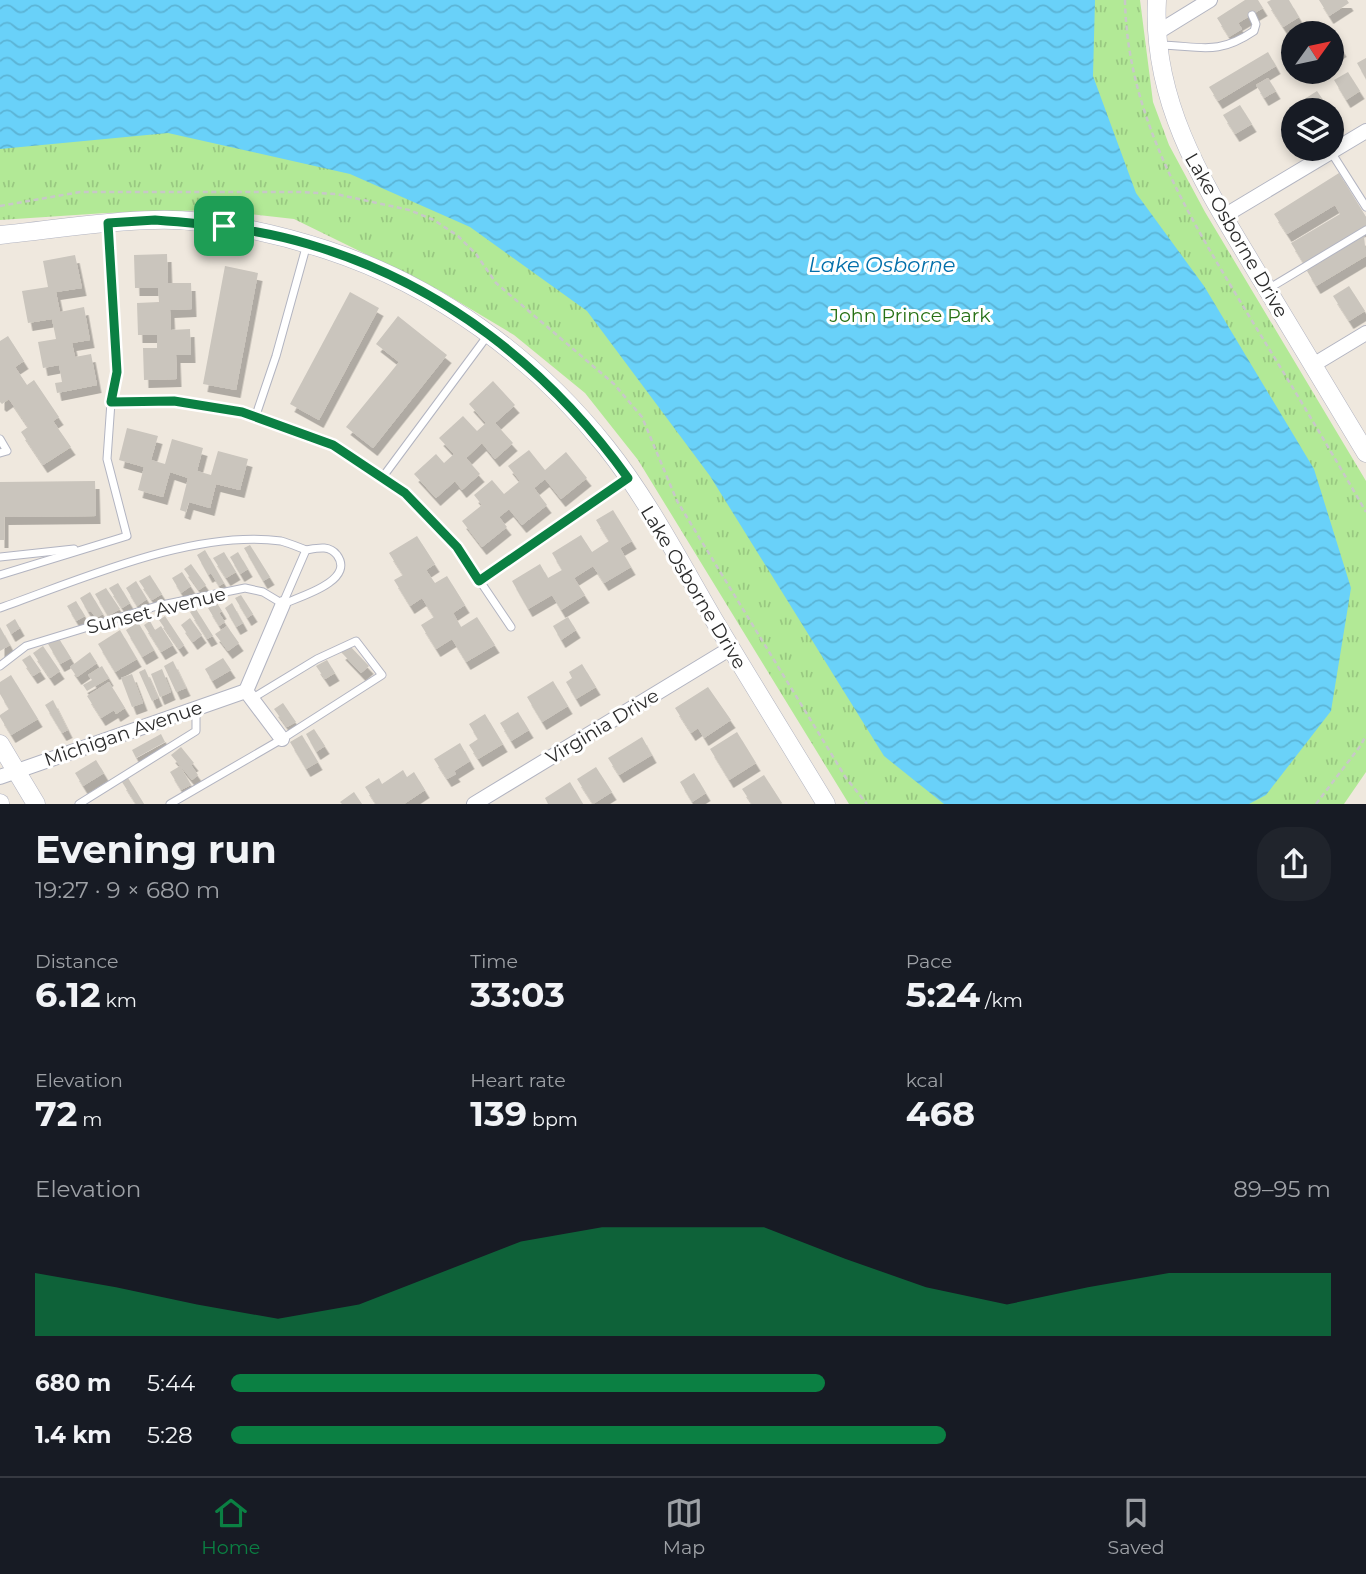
<!DOCTYPE html>
<html lang="en">
<head>
<meta charset="utf-8">
<style>
	:root { --surface:#171b24; --page:#20242c; --text:#f1f3f6; --muted:#9ea1a6; --line:#363941; --accent:#0b8043 }
	body { margin:0; font-family:Montserrat,sans-serif; background:var(--page); color:var(--text); height:100vh; display:flex; flex-direction:column; font-size:26px; white-space:nowrap }
	* { box-sizing:border-box; margin:0 }
	p { font-size:23px; color:var(--muted) }
	.icon { flex:none; width:38px; height:38px; fill:none; stroke:currentColor; stroke-width:2; stroke-linecap:round; stroke-linejoin:round }
	.map { position:relative; height:804px; overflow:hidden }
	.panel { display:flex; flex-direction:column; background:var(--surface); flex:1 }
	.panel>* { flex:none }
	.needle { width:46px; rotate:57deg }
	.controls { position:absolute; left:1281px; top:21px; display:grid; gap:14px }
	.controls a { display:grid; place-items:center; width:63px; height:63px; border-radius:50%; background:var(--surface); box-shadow:0 4px 10px #0003; font-size:35px }
	.pin { position:absolute; display:grid; place-items:center; width:60px; height:60px; color:#fff; margin:-30px; border-radius:14px; box-shadow:0 4px 10px #0006 }
	.round { display:grid; place-items:center; flex:none; width:74px; height:74px; border-radius:28px; background:var(--page) }
	.overview { display:flex; align-items:center; justify-content:space-between; height:119px; padding:0 35px }
	h1 { font-size:38px; font-weight:700; line-height:52px }
	.figures { display:grid; grid-template-columns:repeat(3,1fr); gap:10px; height:119px; padding:7px 35px }
	.figures div { display:grid; align-content:center }
	.figures b { font-size:35px; font-weight:700 }
	.figures small { font-size:19px; font-weight:400 }
	.figures p { font-size:19px }
	.chart { height:196px; padding:14px 35px }
	.chart p { display:flex; justify-content:space-between }
	.chart svg { width:100%; height:126px; margin-top:7px; fill:var(--accent); opacity:.7 }
	ul { padding:0 35px; list-style:none; font-size:23px }
	li { display:grid; grid-template-columns:112px 84px 1fr; align-items:center; height:52px }
	li i { height:18px; border-radius:9px; background:var(--accent) }
	.tabs { display:flex; justify-content:space-around; align-items:center; height:98px; border-top:2px solid var(--line); background:var(--surface); font-size:19px; color:var(--muted) }
	.tabs a { display:grid; justify-items:center; gap:4px }
	.tabs .active { color:var(--accent) }
	.map>svg:first-child { display:block }
	.park { fill:url(#park-tufts) }
	.water { fill:url(#water-waves) }
	.building { fill:#cac5bd; filter:url(#shadow) }
	.lines { fill:none; stroke-linecap:round; stroke-linejoin:round }
	.service-casing { stroke:#b2b4c1; stroke-width:9 }
	.minor-casing { stroke:#b2b4c1; stroke-width:16 }
	.tertiary-casing { stroke:#b2b4c1; stroke-width:19 }
	.path { stroke:#c8c8c8; stroke-width:2.5; stroke-dasharray:5 3.5; stroke-linecap:butt }
	.service { stroke:#fff; stroke-width:7 }
	.minor { stroke:#fff; stroke-width:14 }
	.tertiary { stroke:#fff; stroke-width:18 }
	.route-casing { stroke:#fff; stroke-width:14 }
	.route { stroke:#0b8043; stroke-width:9 }
	.labels { text-anchor:middle; stroke-width:6; stroke-linejoin:round; paint-order:stroke }
	.street-label { font-size:19px; fill:#2c2c2c; stroke:#fff }
	.park-label { font-size:19px; fill:#277115; stroke:#fff }
	.water-label { font-size:21px; font-style:italic; fill:#026faa; stroke:#fff }
</style>
</head>
<body>
<div class="map">
<svg width="1366" height="804" viewBox="0 0 1366 804">
	<defs>
		<pattern id="park-tufts" width="24" height="20" patternUnits="userSpaceOnUse" patternTransform="scale(1.75)"><rect width="24" height="20" fill="#b2e996"/><path d="M3 7l-1-3M5 7V3M7 7l1-3M15 17l-1-3M17 17v-4M19 17l1-3" fill="none" stroke="#99c881"/></pattern>
		<pattern id="water-waves" width="16" height="10" patternUnits="userSpaceOnUse" patternTransform="scale(1.75)"><rect width="16" height="10" fill="#69d1f9"/><path d="M0 5q4-4 8 0t8 0" fill="none" stroke="#5bb4d6"/></pattern>
		<filter id="shadow"><feDropShadow dx="4.5" dy="8" stdDeviation="0" flood-color="#0004"/></filter>
	</defs>
	<rect width="100%" height="100%" fill="#efe8de"/>
	<polygon class="park" points="0,0 1140,0 1153,102 1169,145 1205,212 1366,481 1366,772 1344,804 849,804 638,460 585,393 514,335 439,290 294,219 215,210 106,213 0,220"/>
	<polygon class="water" points="0,0 1095,0 1093,76 1136,193 1204,286 1314,469 1351,588 1331,711 1266,795 1249,804 944,804 884,756 710,476 587,311 470,227 350,174 168,133 0,149"/>
	<g class="building">
		<polygon points="1245,0 1258,0 1263,8 1238,23 1242,29 1229,37 1217,18"/>
		<polygon points="1271,0 1289,0 1299,17 1283,27 1267,2"/>
		<polygon points="1319,0 1347,0 1349,3 1329,16"/>
		<polygon points="1335,37 1342,49 1332,55 1332,39"/>
		<polygon points="1268,52 1276,66 1218,101 1209,87"/>
		<polygon points="1366,58 1366,79 1357,63"/>
		<polygon points="1348,72 1360,91 1346,100 1334,80"/>
		<polygon points="1268,78 1276,91 1264,98 1256,85"/>
		<polygon points="1317,91 1330,110 1310,110 1303,100"/>
		<polygon points="1240,105 1252,124 1235,134 1223,115"/>
		<polygon points="1339,173 1366,217 1366,226 1304,264 1291,243 1340,214 1335,205 1287,234 1274,214"/>
		<polygon points="1364,236 1366,256 1316,286 1307,271"/>
		<polygon points="167,254 168,283 191,283 192,309 170,310 171,330 190,329 191,355 176,355 177,379 144,380 143,348 157,348 157,335 138,335 137,303 159,302 158,288 135,288 134,255"/>
		<polygon points="75,255 82,288 56,292 60,312 84,307 90,340 72,343 75,357 91,354 97,385 57,393 55,383 62,382 59,365 43,368 38,342 56,339 52,319 28,323 22,291 48,287 43,261"/>
		<polygon points="225,266 258,273 236,390 203,384"/>
		<polygon points="1349,286 1365,311 1349,321 1333,296"/>
		<polygon points="350,292 379,308 319,420 290,404"/>
		<polygon points="398,316 447,355 373,448 346,427 399,362 376,344"/>
		<polygon points="8,336 24,361 15,367 27,385 34,380 59,417 53,421 71,447 43,465 21,432 28,427 9,399 2,404 0,402 0,341"/>
		<polygon points="493,381 515,405 495,423 513,443 495,459 482,443 466,458 480,474 462,490 455,481 436,498 414,474 436,454 444,463 454,454 439,438 463,416 477,431 486,423 469,404"/>
		<polygon points="127,428 158,436 151,460 165,464 172,439 203,448 197,471 211,475 218,451 248,459 240,490 216,484 210,508 189,502 186,512 180,510 188,478 170,472 163,497 138,490 144,467 119,460"/>
		<polygon points="529,450 545,470 566,452 587,478 561,499 545,479 534,488 547,505 522,525 509,509 499,517 507,527 482,547 462,521 482,505 474,495 492,480 504,494 520,481 508,466"/>
		<polygon points="95,481 96,516 4,517 4,540 0,540 0,482"/>
		<polygon points="613,510 632,541 620,548 631,567 604,583 593,566 574,578 585,595 561,610 552,595 528,609 512,581 540,564 548,578 562,570 552,553 581,535 592,552 609,541 596,520"/>
		<polygon points="417,536 435,564 426,570 435,583 447,576 465,605 453,613 461,627 477,617 495,645 466,662 452,639 436,649 421,625 434,617 422,598 410,606 394,580 403,575 389,553"/>
		<polygon points="250,545 270,577 263,581 244,548"/>
		<polygon points="205,550 224,583 219,586 211,573 208,575 197,555"/>
		<polygon points="224,552 236,572 226,578 213,558"/>
		<polygon points="238,552 248,569 240,574 230,557"/>
		<polygon points="191,564 206,585 199,590 184,569"/>
		<polygon points="182,572 191,586 181,593 172,578"/>
		<polygon points="150,575 162,594 152,600 139,581"/>
		<polygon points="136,581 147,599 137,606 126,588"/>
		<polygon points="118,583 130,603 122,608 109,588"/>
		<polygon points="106,588 120,609 108,616 95,594"/>
		<polygon points="90,592 103,614 96,618 91,611 88,612 80,598"/>
		<polygon points="241,595 253,614 247,618 235,598"/>
		<polygon points="76,601 85,616 76,621 67,606"/>
		<polygon points="217,603 222,611 219,613 225,622 219,626 208,608"/>
		<polygon points="232,603 243,623 236,627 225,608"/>
		<polygon points="196,609 213,636 207,639 190,612"/>
		<polygon points="165,616 184,645 179,649 159,620"/>
		<polygon points="568,617 576,630 561,640 553,626"/>
		<polygon points="190,618 202,635 193,642 181,625"/>
		<polygon points="15,619 20,628 11,634 6,625"/>
		<polygon points="150,621 155,630 161,626 173,645 161,652 144,625"/>
		<polygon points="138,622 154,650 142,657 126,630"/>
		<polygon points="227,626 239,643 228,651 215,634"/>
		<polygon points="0,627 10,645 0,651"/>
		<polygon points="120,630 137,659 115,672 98,644"/>
		<polygon points="58,637 71,658 60,664 48,644"/>
		<polygon points="349,645 369,666 361,673 341,652"/>
		<polygon points="43,646 60,671 50,678 33,653"/>
		<polygon points="90,652 97,663 77,677 70,667"/>
		<polygon points="30,655 41,671 33,676 22,660"/>
		<polygon points="223,658 231,670 212,681 205,669"/>
		<polygon points="327,660 335,673 325,679 316,666"/>
		<polygon points="173,661 186,688 176,692 164,666"/>
		<polygon points="582,664 596,687 576,699 566,682 572,678 569,672"/>
		<polygon points="102,666 109,678 87,691 83,685 92,680 88,675"/>
		<polygon points="145,669 158,698 152,701 139,672"/>
		<polygon points="162,669 171,692 160,697 151,674"/>
		<polygon points="132,674 143,703 132,707 121,678"/>
		<polygon points="11,675 38,719 11,735 0,717 0,715 9,709 0,694 0,682"/>
		<polygon points="553,681 568,706 542,722 527,697"/>
		<polygon points="109,682 125,708 116,714 114,710 101,718 87,696"/>
		<polygon points="708,687 731,720 704,738 698,728 691,733 675,708"/>
		<polygon points="53,700 68,730 62,733 45,705"/>
		<polygon points="283,703 296,722 287,727 274,709"/>
		<polygon points="518,712 529,730 511,741 500,723"/>
		<polygon points="485,714 503,744 478,759 469,745 478,739 469,724"/>
		<polygon points="314,729 325,746 316,752 306,734"/>
		<polygon points="737,732 756,763 729,780 710,749"/>
		<polygon points="161,734 165,742 136,758 132,750"/>
		<polygon points="302,735 318,762 306,769 290,742"/>
		<polygon points="642,737 652,755 619,775 608,758"/>
		<polygon points="460,743 470,761 454,771 456,774 447,779 434,759"/>
		<polygon points="181,747 194,763 191,765 198,775 192,780 171,755"/>
		<polygon points="96,760 104,773 83,786 75,773"/>
		<polygon points="180,766 191,785 181,790 170,772"/>
		<polygon points="596,767 612,792 593,804 577,779"/>
		<polygon points="403,770 407,777 414,772 425,790 404,804 376,804 365,787 379,778 382,784"/>
		<polygon points="694,773 706,793 692,802 680,782"/>
		<polygon points="764,775 782,803 780,804 752,804 742,789"/>
		<polygon points="128,778 144,804 136,804 122,782"/>
		<polygon points="570,782 583,804 548,804 545,798"/>
		<polygon points="354,792 362,804 342,804 340,802"/>
	</g>
	<g class="lines">
		<defs>
			<g id="service">
				<path d="M 1160,45 C 1201,46 1217,56 1254,31 L 1256,24 L 1252,15"/>
				<polyline points="1331,152 1366,207"/>
				<polyline points="1268,289 1366,230"/>
				<polyline points="111,402 174,402 242,413 333,445 405,493 457,547 511,627"/>
				<polyline points="255,418 276,356 307,244"/>
				<polyline points="0,439 7,451 0,453"/>
				<polyline points="382,478 488,335"/>
				<polyline points="0,557 74,549"/>
				<polyline points="0,575 127,536 107,459 111,402 117,372 108,223"/>
				<polyline points="479,581 628,478"/>
				<path d="M 0,608 C 82,579 194,529 281,541 C 289,543 298,547 306,550 L 283,603"/>
				<path d="M 0,666 L 26,646 L 157,606 L 245,588 L 263,592 L 283,604 C 299,597 356,581 337,555 C 329,545 318,548 306,550"/>
				<polyline points="79,804 196,731 196,708"/>
				<polyline points="170,804 282,739 382,675 356,641 317,659 253,698"/>
			</g>
			<g id="minor">
				<polyline points="1158,32 1210,0"/>
				<polyline points="1224,216 1366,131"/>
				<polyline points="1313,365 1366,333"/>
				<polyline points="282,739 246,691 283,604"/>
				<polyline points="0,777 246,691"/>
				<polyline points="474,804 731,648"/>
			</g>
			<g id="tertiary">
				<path d="M 1157,0 C 1151,107 1209,192 1261,279 C 1296,337 1331,395 1366,453"/>
				<path d="M 0,235 C 51,230 102,221 154,220 C 208,218 275,233 327,250 C 437,286 534,357 606,447 C 648,500 680,562 714,620 C 751,682 789,743 826,804"/>
				<polyline points="0,744 36,804"/>
				<polyline points="0,803 0,804"/>
			</g>
		</defs>
		<use href="#service" class="service-casing"/>
		<use href="#minor" class="minor-casing"/>
		<use href="#tertiary" class="tertiary-casing"/>
		<g class="path">
			<path d="M 1125,0 C 1127,118 1190,218 1249,316 C 1289,381 1328,446 1366,512"/>
			<polyline points="0,206 80,192 300,192 336,194 409,210 434,220 458,236 476,254 496,283 614,384 642,417 677,501 846,778 867,804"/>
			<polyline points="1316,804 1361,745 1366,735"/>
		</g>
		<use href="#service" class="service"/>
		<use href="#minor" class="minor"/>
		<use href="#tertiary" class="tertiary"/>
	</g>
	<g class="lines">
		<defs>
			<path id="route" d="M 155,220 C 207,224 258,229 308,244 C 440,282 549,368 628,478 L 479,581 L 457,547 L 405,493 L 333,445 L 242,412 L 174,401 L 111,402 L 117,372 L 108,223 Z"/>
		</defs>
		<use href="#route" class="route-casing"/>
		<use href="#route" class="route"/>
	</g>
	<g class="labels">
		<g class="street-label">
			<text transform="translate(1237 235) rotate(60)" y="7">Lake Osborne Drive</text>
			<text transform="translate(694 587) rotate(59)" y="7">Lake Osborne Drive</text>
			<text transform="translate(156 610) rotate(-14)" y="7">Sunset Avenue</text>
			<text transform="translate(602 726) rotate(-31)" y="7">Virginia Drive</text>
			<text transform="translate(123 733) rotate(-19)" y="7">Michigan Avenue</text>
		</g>
		<g class="park-label">
			<text x="910" y="322">John Prince Park</text>
		</g>
		<g class="water-label">
			<text x="882" y="272">Lake Osborne</text>
		</g>
	</g>
</svg>
<div class="controls">
<a><svg class="needle" viewBox="-14 -14 28 28"><path d="M0-13l5 13h-10z" fill="#e53935"/><path d="M0 13l5-13h-10z" fill="#9ea1a6"/></svg></a>
<a><svg class="icon" aria-label="layers" viewBox="0 0 24 24"><path d="M12 4l9 5-9 5-9-5zM3 14l9 5 9-5"/></svg></a>
</div>
<div class="pin" style="left:224px;top:226px;background:#1e9e55"><svg class="icon" aria-label="arrive" viewBox="0 0 24 24"><path d="M6 21V4h12l-3 4 3 4H6"/></svg></div>
</div>
<section class="panel">
<div class="overview"><div><h1>Evening run</h1><p>19:27 · 9 × 680 m</p></div><a class="round"><svg class="icon" aria-label="share" viewBox="0 0 24 24"><path d="M12 15V3M7 8l5-5 5 5M5 13v7h14v-7"/></svg></a></div>
<div class="figures">
<div><p>Distance</p><b>6.12<small> km</small></b></div>
<div><p>Time</p><b>33:03</b></div>
<div><p>Pace</p><b>5:24<small> /km</small></b></div>
</div>
<div class="figures">
<div><p>Elevation</p><b>72<small> m</small></b></div>
<div><p>Heart rate</p><b>139<small> bpm</small></b></div>
<div><p>kcal</p><b>468</b></div>
</div>
<div class="chart"><p><span>Elevation</span>89–95 m</p>
<svg viewBox="0 0 160 44" preserveAspectRatio="none"><path d="M0 44V22L10 27L20 33L30 38L40 33L50 22L60 11L70 6L80 6L90 6L100 17L110 27L120 33L130 27L140 22L150 22L160 22V44z"/></svg>
</div>
<ul>
<li><b>680 m</b>5:44<i style="width:54%"></i></li>
<li><b>1.4 km</b>5:28<i style="width:65%"></i></li>
</ul>
</section>
<nav class="tabs">
<a class="active"><svg class="icon" aria-label="home" viewBox="0 0 24 24"><path d="M3 11l9-7 9 7M6 9v11h12V9"/></svg>Home</a>
<a><svg class="icon" aria-label="map" viewBox="0 0 24 24"><path d="M3 6l6-2 6 2 6-2v14l-6 2-6-2-6 2zM9 4v14M15 6v14"/></svg>Map</a>
<a><svg class="icon" aria-label="saved" viewBox="0 0 24 24"><path d="M7 4h10v16l-5-4-5 4z"/></svg>Saved</a>
</nav>
</body>
</html>
